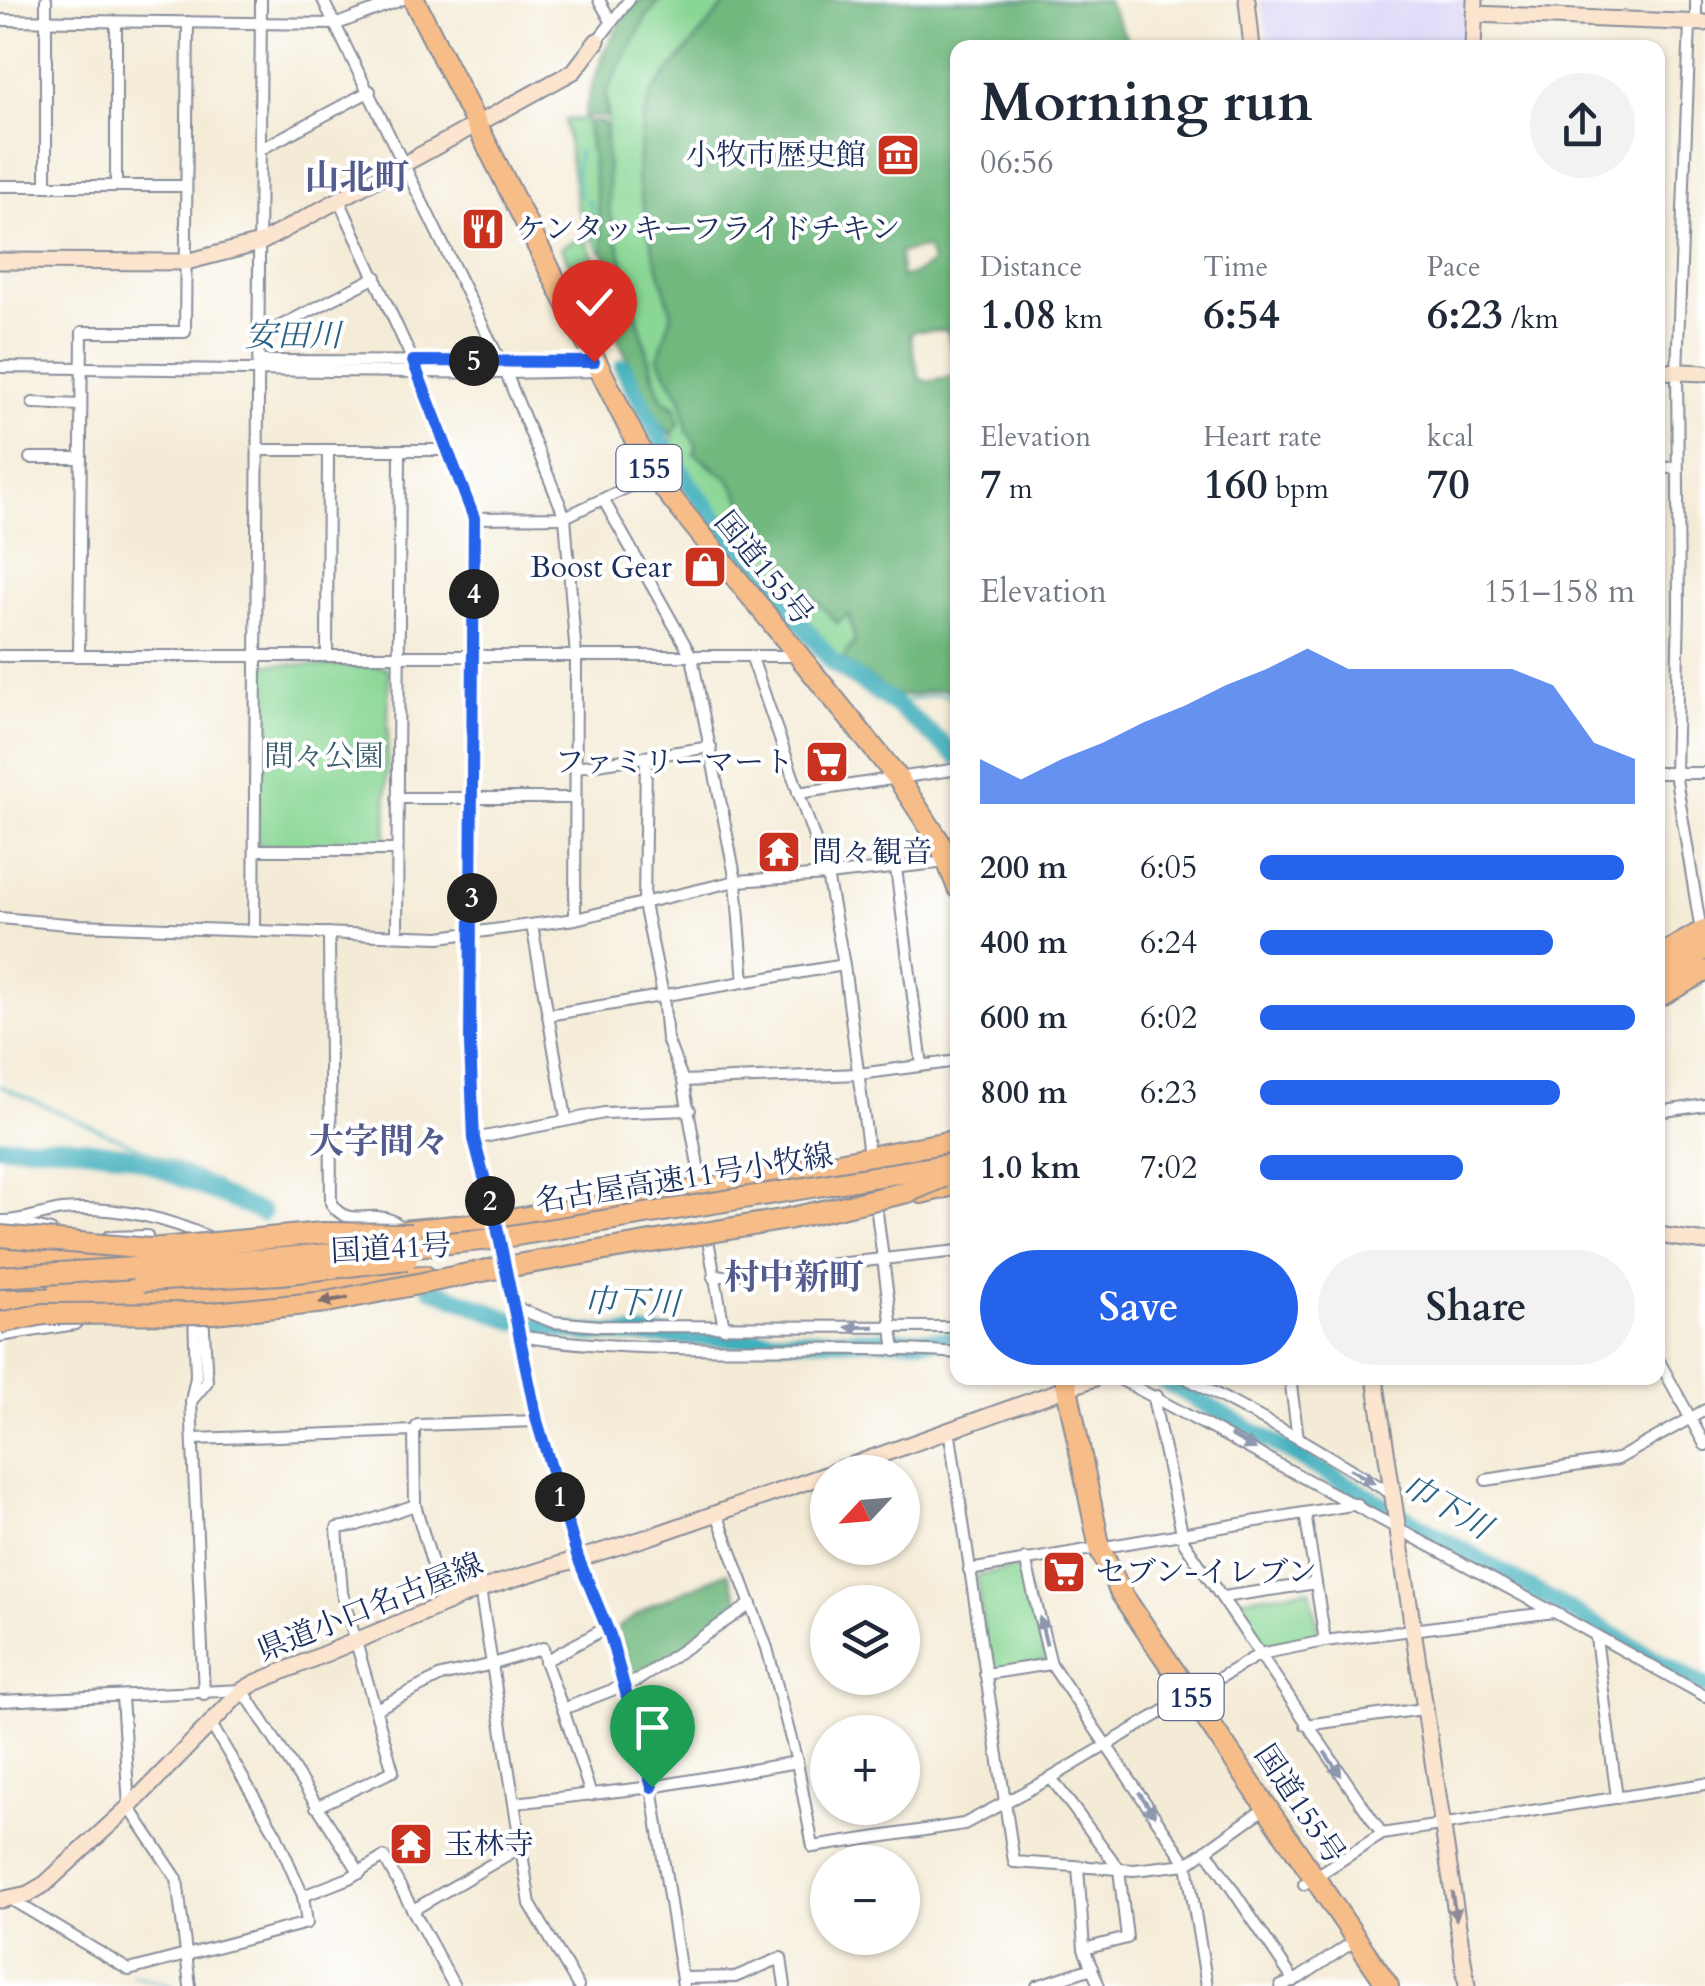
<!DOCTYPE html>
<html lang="en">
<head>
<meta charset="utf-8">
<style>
	:root { --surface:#fff; --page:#f2f2f3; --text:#1f2937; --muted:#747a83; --accent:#2563eb }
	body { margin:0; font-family:Cardo,"Noto Serif JP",serif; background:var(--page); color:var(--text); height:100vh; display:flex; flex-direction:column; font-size:38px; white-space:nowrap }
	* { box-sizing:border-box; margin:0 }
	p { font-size:32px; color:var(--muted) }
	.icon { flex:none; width:55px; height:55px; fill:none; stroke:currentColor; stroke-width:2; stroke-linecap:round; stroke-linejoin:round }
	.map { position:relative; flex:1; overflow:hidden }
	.side { position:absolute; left:950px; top:40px; width:715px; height:1345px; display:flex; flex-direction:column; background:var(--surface); border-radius:20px; box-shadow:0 2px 8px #0004 }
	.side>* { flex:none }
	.needle { width:65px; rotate:244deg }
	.tools { position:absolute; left:810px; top:1455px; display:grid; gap:20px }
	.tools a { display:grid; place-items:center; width:110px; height:110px; border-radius:50%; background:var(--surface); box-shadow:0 2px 8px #0004; font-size:50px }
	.pin { position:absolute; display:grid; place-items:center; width:85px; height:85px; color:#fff; margin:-102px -42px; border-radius:50% 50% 50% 0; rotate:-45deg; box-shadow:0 0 10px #0007 }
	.pin .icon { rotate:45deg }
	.km { position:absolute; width:50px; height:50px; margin:-25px; border-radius:50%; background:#222; color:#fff; font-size:28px; line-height:50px; text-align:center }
	.round { display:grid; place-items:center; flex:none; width:105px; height:105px; border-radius:52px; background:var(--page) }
	.headline { display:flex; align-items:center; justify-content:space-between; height:170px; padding:0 30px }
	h1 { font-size:55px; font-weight:700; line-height:75px }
	.figures { display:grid; grid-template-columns:repeat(3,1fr); gap:15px; height:170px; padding:10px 30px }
	.figures div { display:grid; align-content:center }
	.figures b { font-size:42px; font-weight:700 }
	.figures small { font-size:28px; font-weight:400 }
	.figures p { font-size:28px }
	.chart { height:280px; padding:20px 30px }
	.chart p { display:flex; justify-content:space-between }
	.chart svg { width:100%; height:180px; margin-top:10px; fill:var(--accent); opacity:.7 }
	.cta { display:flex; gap:20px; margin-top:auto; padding:20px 30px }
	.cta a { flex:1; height:115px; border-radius:60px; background:var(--accent); color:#fff; font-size:40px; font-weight:700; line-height:115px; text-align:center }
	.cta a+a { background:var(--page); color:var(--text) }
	ul { padding:0 30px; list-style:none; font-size:32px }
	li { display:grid; grid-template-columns:160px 120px 1fr; align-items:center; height:75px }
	li i { height:25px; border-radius:12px; background:var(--accent) }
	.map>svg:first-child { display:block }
	.built { fill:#dad6f7 }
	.green { fill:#8ad795; stroke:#52837a; stroke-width:2.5 }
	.forest { fill:#6fb87e; stroke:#45746e; stroke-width:2.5; fill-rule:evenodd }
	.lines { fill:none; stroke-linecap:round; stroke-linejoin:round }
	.stream { stroke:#40afbc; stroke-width:2.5 }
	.river { stroke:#40afbc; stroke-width:18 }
	.street-casing { stroke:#888d9a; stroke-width:14 }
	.secondary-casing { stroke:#888d9a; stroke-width:19 }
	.highway-casing { stroke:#888d9a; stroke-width:24 }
	.street { stroke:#fff; stroke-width:10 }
	.secondary { stroke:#fce5cf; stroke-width:15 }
	.highway { stroke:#f7bd88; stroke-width:20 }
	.highway-bridge-casing { stroke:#888d9a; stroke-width:24; stroke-linecap:butt }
	.highway-bridge { stroke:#f7bd88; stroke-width:20 }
	.oneway { fill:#7e6f71 }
	.oneway2 { fill:#8d97ae }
	.oneway3 { fill:#8c8a96 }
	.route-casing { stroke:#fff; stroke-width:20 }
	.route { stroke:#2563eb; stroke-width:12 }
	.labels { text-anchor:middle; stroke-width:8; stroke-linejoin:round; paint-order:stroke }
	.shield { fill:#fff; stroke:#5f6d8e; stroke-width:2.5 }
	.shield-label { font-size:28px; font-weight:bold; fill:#1b2f5e }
	.poi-label { font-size:30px; fill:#1b2f5e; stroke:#fff; text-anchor:start }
	.street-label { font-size:30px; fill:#1b2f5e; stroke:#fff }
	.park-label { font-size:30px; fill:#3c616e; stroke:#fff }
	.water-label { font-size:32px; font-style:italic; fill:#2a6284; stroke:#fff }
	.quarter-label { font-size:35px; font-weight:bold; fill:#545c8e; stroke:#fff }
</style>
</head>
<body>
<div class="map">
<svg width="1705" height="1986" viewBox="0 0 1705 1986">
	<rect width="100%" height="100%" fill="#fff"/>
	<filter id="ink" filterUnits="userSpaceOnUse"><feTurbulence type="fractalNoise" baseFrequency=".01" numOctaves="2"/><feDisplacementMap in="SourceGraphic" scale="20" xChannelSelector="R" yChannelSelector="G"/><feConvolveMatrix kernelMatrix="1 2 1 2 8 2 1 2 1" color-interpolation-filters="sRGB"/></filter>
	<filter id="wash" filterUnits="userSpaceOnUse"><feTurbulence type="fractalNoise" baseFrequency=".0048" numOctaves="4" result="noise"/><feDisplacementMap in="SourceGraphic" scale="40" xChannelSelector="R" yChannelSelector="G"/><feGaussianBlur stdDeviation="2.25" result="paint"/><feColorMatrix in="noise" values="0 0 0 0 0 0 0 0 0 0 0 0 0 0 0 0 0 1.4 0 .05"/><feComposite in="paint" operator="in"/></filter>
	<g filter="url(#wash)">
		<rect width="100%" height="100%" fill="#f4ebd6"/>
		<polygon class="built" points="1261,0 1466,0 1465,47 1269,47"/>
		<g class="green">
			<polygon points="660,0 729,0 652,92 643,121 637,178 653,250 672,314 658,358 682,400 687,430 707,464 729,479 777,557 837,623 848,613 855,641 842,659 836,656 684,468 672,445 675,406 662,400 619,254 610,212 605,153 608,113 606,92 646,18"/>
			<polygon points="586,119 606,250 600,252 577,207 565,120"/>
			<polygon points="584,236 597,265 601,314 597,318 561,247"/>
			<polygon points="268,664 385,667 389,672 386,841 383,846 263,846 256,842 262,668"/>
			<polygon points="1022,1567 1046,1661 989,1671 976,1575"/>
			<polygon points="1310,1589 1320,1638 1264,1649 1231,1600"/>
		</g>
		<g class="forest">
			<path d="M 637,0 L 660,0 L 646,18 L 606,92 L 606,117 L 586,117 L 584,115 C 596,70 607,36 637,0 Z"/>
			<path d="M 729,0 L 1107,0 L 1131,47 L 958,48 L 957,692 L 939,689 L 910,696 L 896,695 L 842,659 L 855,642 L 849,614 L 837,623 L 777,557 L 729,479 L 694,453 L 697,447 L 687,430 L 682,400 L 658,358 L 672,314 L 653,250 L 637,178 L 643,121 L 652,92 ZM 924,248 L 928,250 L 932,263 L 916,273 L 902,278 L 899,253 ZM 944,330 L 948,332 L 957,371 L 952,377 L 927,382 L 919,377 L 910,335 L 914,331 Z"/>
			<polygon points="587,122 602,122 605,126 610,212 653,376 662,400 676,408 679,424 671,435 659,421 615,334"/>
			<polygon points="728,1572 742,1609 634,1680 617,1628 654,1604"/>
		</g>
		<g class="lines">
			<g class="stream">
				<polyline points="579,151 576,170 580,197"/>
				<polyline points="586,200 591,204 594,236 591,239"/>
				<polyline points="907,701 937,694 958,698"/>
				<polyline points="0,1086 217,1182 237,1202"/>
				<polyline points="132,1975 173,1986"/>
			</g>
			<g class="river">
				<polyline points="513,367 577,367"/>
				<polyline points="623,367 665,448 694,491 833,663 896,705 958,757"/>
				<polyline points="0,1146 65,1146 128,1155 262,1213"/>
				<polyline points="431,1288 513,1321 584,1333 741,1339 958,1340"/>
				<polyline points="1159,1378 1705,1687"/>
			</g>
		</g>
	</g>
	<g filter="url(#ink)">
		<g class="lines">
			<defs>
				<g id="street">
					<polyline points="323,0 506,373 565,517 576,657 575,919"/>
					<polyline points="599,0 611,21"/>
					<polyline points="0,20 337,24 401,0"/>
					<polyline points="1696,22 1696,0"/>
					<polyline points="1690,23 1677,372 1679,608 1675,773 1701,931"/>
					<polyline points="597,41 629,0"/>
					<polyline points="261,149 370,91"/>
					<polyline points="0,186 186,186"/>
					<polyline points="46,186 46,0"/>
					<polyline points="116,186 116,23"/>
					<polyline points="339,200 418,372 474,518 470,1044 474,1139 496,1222 537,1421 578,1557 610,1635 652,1787 683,1986"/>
					<polyline points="259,337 376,277"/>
					<polyline points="259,361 594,362"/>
					<polyline points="0,367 506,373 599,371"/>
					<polyline points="33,403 81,405"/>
					<polyline points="258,450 448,450"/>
					<polyline points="30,458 81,458"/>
					<polyline points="1658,469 1677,467"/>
					<polyline points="603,499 692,657 736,881 744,982"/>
					<polyline points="474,518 565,517 653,475"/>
					<polyline points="0,656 797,656"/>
					<polyline points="79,656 82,332 185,332 188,22"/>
					<polyline points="327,656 328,450"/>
					<polyline points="752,658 827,875 844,965 869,1155"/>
					<polyline points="646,757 644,904 663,995 667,1039 683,1081"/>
					<polyline points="577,767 711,747"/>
					<polyline points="1658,773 1705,773"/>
					<polyline points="798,793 958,769"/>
					<polyline points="397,798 575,798"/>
					<polyline points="255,850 396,850"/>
					<polyline points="896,868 922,1065"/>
					<polyline points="0,918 78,925 440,937 575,919 736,881 827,875 947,862"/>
					<polyline points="532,925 548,1015 844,965"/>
					<polyline points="254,929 261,0"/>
					<path d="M 329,933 L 331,1203 C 347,1229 369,1210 391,1220 C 396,1222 400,1227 404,1230"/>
					<polyline points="397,934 400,450"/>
					<polyline points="548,1015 566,1118"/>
					<polyline points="1658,1112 1705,1105"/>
					<polyline points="474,1139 604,1113 690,1110"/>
					<polyline points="702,1188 683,1081 859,1074 958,1061"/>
					<polyline points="876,1205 895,1351"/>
					<path d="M 0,1221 C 22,1222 41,1213 62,1210 C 114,1205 168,1218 215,1240"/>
					<polyline points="15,1222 51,1231"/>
					<polyline points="108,1237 147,1236"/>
					<polyline points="708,1240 724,1328"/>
					<polyline points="713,1277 958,1251"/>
					<polyline points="511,1306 553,1322 600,1326 958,1327"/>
					<polyline points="194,1311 196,1377 191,1401 204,1694"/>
					<polyline points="0,1336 75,1324 82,1315"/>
					<path d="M 519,1336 C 664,1358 811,1342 958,1353"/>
					<polyline points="1658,1359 1705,1445"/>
					<polyline points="1118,1378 1553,1612"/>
					<polyline points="1186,1378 1298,1438 1392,1494"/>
					<polyline points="1290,1378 1298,1438"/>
					<polyline points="1157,1396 1154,1403 1184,1542 1382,1834"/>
					<polyline points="192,1400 207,1382 203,1313"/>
					<polyline points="949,1429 1014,1862 1134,1870 1187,1864 1257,1814"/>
					<polyline points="414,1431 415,1505 444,1603"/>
					<polyline points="195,1439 414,1431 418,1425 537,1421"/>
					<polyline points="1486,1480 1618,1459 1705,1410"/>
					<polyline points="1305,1513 1325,1641"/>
					<polyline points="717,1514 767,1648 797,1762 813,1847 964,1824 1051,1778 1260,1654 1325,1641 1554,1612 1705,1696"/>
					<polyline points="1025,1559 1051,1664 1187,1864 1207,1986"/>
					<polyline points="969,1570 1357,1504"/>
					<polyline points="480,1589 530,1904 578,1986"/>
					<polyline points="1223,1597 1316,1583"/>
					<polyline points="1596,1638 1617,1798"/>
					<polyline points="545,1661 563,1709 638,1680 751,1604"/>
					<polyline points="985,1674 1051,1664"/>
					<polyline points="122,1697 129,1807 177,1879 190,1986"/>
					<polyline points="0,1701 243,1690 360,1873"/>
					<polyline points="376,1709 441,1676 493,1664 543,1648 545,1661 606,1628"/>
					<polyline points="563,1709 591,1795"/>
					<polyline points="211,1724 276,1834 303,1896"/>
					<polyline points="1306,1725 1423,1709"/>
					<polyline points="1051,1778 1119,1869 1127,1938 1084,1949"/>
					<polyline points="515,1803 652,1787 797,1762"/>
					<polyline points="316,1807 393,1771 342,1593 337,1528 357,1525 415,1505"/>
					<polyline points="1206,1850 1294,1981"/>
					<polyline points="1078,1867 1084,1949 1099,1986"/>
					<polyline points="1304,1884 1382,1834 1705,1784"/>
					<polyline points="12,1900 129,1970 307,1923 303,1896 349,1878 384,1857 454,1986"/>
					<polyline points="413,1910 521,1847"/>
					<polyline points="684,1978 735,1977 781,1958 785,1986"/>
					<polyline points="1037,1986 1092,1968"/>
					<polyline points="1281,1986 1299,1978 1347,1946"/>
				</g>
				<g id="secondary">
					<polyline points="1247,0 1252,48"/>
					<polyline points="1474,14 1705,23"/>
					<polyline points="1473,48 1475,0"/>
					<polyline points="0,261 186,262 260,243 574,71 597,41"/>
					<polyline points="1658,371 1705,373"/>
					<polyline points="1658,1235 1705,1242"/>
					<polyline points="1375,1378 1467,1986"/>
					<polyline points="833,1472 1095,1378"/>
					<polyline points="0,1900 28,1894 45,1884 129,1807 243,1690 255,1683 480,1589 652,1536 828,1474"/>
				</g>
				<g id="highway">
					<polyline points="414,0 653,475 897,777 939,841 958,888"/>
					<polyline points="1658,957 1705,930"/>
					<polyline points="1658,975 1705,949"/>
					<polyline points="1658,997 1705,971"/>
					<polyline points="921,1193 958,1184"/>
					<polyline points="392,1232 496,1222 702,1189 958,1140"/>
					<polyline points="0,1247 48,1257"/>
					<polyline points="0,1266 154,1255"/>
					<polyline points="57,1282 130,1281"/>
					<polyline points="0,1300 203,1294 337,1280 425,1276"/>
					<polyline points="1065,1378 1100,1549 1121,1593 1388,1986"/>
				</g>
			</defs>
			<use href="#street" class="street-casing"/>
			<use href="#secondary" class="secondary-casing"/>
			<use href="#highway" class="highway-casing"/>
			<use href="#street" class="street"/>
			<use href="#secondary" class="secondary"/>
			<use href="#highway" class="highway"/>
			<defs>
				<g id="highway-bridge">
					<polyline points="0,1236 150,1249 322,1233 411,1234"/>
					<polyline points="0,1277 284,1258 492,1239 958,1163"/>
					<polyline points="143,1281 281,1274 407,1259"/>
					<polyline points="0,1323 44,1314 213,1313 327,1302 488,1270 787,1219 908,1192 943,1177"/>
				</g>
			</defs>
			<use href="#highway-bridge" class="highway-bridge-casing"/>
			<use href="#highway-bridge" class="highway-bridge"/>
		</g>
		<defs><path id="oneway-solid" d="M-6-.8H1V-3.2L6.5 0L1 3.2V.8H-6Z" transform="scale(2.5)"/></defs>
		<use class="oneway" href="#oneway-solid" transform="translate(334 1300) rotate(170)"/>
		<g class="oneway2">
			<use href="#oneway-solid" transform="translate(860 1327) rotate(179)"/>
			<use href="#oneway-solid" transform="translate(1243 1442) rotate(29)"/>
			<use href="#oneway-solid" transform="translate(1362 1476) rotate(31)"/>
			<use href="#oneway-solid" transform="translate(1043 1631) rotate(-104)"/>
			<use href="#oneway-solid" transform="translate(1333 1764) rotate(55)"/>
			<use href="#oneway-solid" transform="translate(1147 1804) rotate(56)"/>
		</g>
		<use class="oneway3" href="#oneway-solid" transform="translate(1454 1906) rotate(81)"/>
	</g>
	<g class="lines" filter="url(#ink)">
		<defs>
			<polyline id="route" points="594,362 413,361 474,518 470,1044 474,1139 496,1222 537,1421 578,1558 610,1635 652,1787"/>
		</defs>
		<use href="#route" class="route-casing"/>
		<use href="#route" class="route"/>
	</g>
	<defs>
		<symbol id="museum-square" viewBox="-11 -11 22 22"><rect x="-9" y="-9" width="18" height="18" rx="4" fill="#c8321e" stroke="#fff"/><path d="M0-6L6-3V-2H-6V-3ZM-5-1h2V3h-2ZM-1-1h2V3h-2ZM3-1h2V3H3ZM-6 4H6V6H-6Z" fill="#fff"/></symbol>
		<symbol id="restaurant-square" viewBox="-11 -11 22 22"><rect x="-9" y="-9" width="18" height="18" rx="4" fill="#c8321e" stroke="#fff"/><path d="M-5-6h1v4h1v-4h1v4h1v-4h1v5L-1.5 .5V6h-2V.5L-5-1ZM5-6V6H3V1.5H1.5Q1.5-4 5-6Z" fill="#fff"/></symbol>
		<symbol id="shop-square" viewBox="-11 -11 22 22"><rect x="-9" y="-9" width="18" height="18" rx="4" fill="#c8321e" stroke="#fff"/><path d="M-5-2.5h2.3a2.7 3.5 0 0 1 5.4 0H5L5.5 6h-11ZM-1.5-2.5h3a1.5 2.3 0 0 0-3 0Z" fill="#fff"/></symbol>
		<symbol id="supermarket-square" viewBox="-11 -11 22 22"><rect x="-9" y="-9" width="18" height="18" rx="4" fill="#c8321e" stroke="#fff"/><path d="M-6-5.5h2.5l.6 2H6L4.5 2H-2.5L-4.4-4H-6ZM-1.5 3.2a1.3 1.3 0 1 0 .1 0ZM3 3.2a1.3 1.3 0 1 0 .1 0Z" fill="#fff"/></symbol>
		<symbol id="temple-square" viewBox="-11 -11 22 22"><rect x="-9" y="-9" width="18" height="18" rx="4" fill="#c8321e" stroke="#fff"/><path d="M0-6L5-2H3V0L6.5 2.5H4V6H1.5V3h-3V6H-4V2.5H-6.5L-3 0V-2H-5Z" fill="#fff"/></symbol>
	</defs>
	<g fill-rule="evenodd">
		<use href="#museum-square" x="873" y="130" width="50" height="50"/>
		<use href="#restaurant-square" x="458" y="204" width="50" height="50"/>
		<use href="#shop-square" x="680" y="542" width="50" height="50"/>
		<use href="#supermarket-square" x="802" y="737" width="50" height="50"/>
		<use href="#temple-square" x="754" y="827" width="50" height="50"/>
		<use href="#supermarket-square" x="1039" y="1547" width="50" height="50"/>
		<use href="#temple-square" x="386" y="1819" width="50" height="50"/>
	</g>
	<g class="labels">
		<g class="shield">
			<rect x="616.5" y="445" width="65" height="46" rx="8"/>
			<rect x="1158.5" y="1674" width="65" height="46" rx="8"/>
		</g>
		<g class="shield-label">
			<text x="649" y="478">155</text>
			<text x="1191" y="1707">155</text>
		</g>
		<g class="poi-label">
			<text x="866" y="165" text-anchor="end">小牧市歴史館</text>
			<text x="516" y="239">ケンタッキーフライドチキン</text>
			<text x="672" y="577" text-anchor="end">Boost Gear</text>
			<text x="794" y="772" text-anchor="end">ファミリーマート</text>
			<text x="812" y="862">間々観音</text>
			<text x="1096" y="1582">セブン-イレブン</text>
			<text x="444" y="1854">玉林寺</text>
		</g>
		<g class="street-label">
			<text transform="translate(764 568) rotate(51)" y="10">国道155号</text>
			<text transform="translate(684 1178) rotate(-9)" y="10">名古屋高速11号小牧線</text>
			<text transform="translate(391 1248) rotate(-3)" y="10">国道41号</text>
			<text transform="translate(370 1607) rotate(-22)" y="10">県道小口名古屋線</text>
			<text transform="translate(1300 1804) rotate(56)" y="10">国道155号</text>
		</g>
		<g class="park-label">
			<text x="324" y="766">間々公園</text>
		</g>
		<g class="water-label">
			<text x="293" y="346">安田川</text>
			<text transform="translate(632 1302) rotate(2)" y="11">巾下川</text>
			<text transform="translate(1447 1506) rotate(30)" y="11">巾下川</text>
		</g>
		<g class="quarter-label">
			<text x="357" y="189">山北町</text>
			<text x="379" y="1153">大字間々</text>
			<text x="794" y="1289">村中新町</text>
		</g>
	</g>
</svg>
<div class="tools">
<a><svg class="needle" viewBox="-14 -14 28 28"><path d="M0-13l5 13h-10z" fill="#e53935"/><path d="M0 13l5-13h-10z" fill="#747a83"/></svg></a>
<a><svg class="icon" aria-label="layers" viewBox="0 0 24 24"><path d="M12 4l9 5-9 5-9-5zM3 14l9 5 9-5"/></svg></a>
<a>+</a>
<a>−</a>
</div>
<div class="pin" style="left:652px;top:1787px;background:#1e9e55"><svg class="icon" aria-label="arrive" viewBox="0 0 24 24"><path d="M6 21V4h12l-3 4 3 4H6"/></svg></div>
<div class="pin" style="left:594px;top:362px;background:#d93025"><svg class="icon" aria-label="check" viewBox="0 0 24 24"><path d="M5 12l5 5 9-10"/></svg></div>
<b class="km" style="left:560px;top:1497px">1</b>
<b class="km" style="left:490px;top:1201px">2</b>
<b class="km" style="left:472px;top:898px">3</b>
<b class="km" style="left:474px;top:594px">4</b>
<b class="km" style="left:474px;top:361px">5</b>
<section class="side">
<div class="headline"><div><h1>Morning run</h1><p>06:56</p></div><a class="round"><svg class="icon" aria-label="share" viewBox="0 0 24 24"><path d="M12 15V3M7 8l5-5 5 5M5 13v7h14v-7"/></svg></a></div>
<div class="figures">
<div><p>Distance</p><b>1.08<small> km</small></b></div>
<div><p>Time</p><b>6:54</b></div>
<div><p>Pace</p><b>6:23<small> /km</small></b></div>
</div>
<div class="figures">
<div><p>Elevation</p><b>7<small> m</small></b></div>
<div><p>Heart rate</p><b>160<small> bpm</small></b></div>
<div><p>kcal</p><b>70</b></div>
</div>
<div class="chart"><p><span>Elevation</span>151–158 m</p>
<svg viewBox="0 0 160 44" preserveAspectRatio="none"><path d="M0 44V33L10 38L20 33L30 29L40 24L50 20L60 15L70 11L80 6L90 11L100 11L110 11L120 11L130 11L140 15L150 29L160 33V44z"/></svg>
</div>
<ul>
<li><b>200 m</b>6:05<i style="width:97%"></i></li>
<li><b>400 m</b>6:24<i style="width:78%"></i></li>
<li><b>600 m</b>6:02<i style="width:100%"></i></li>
<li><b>800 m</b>6:23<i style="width:80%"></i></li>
<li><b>1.0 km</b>7:02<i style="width:54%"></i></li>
</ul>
<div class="cta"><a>Save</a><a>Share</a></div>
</section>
</div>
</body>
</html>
